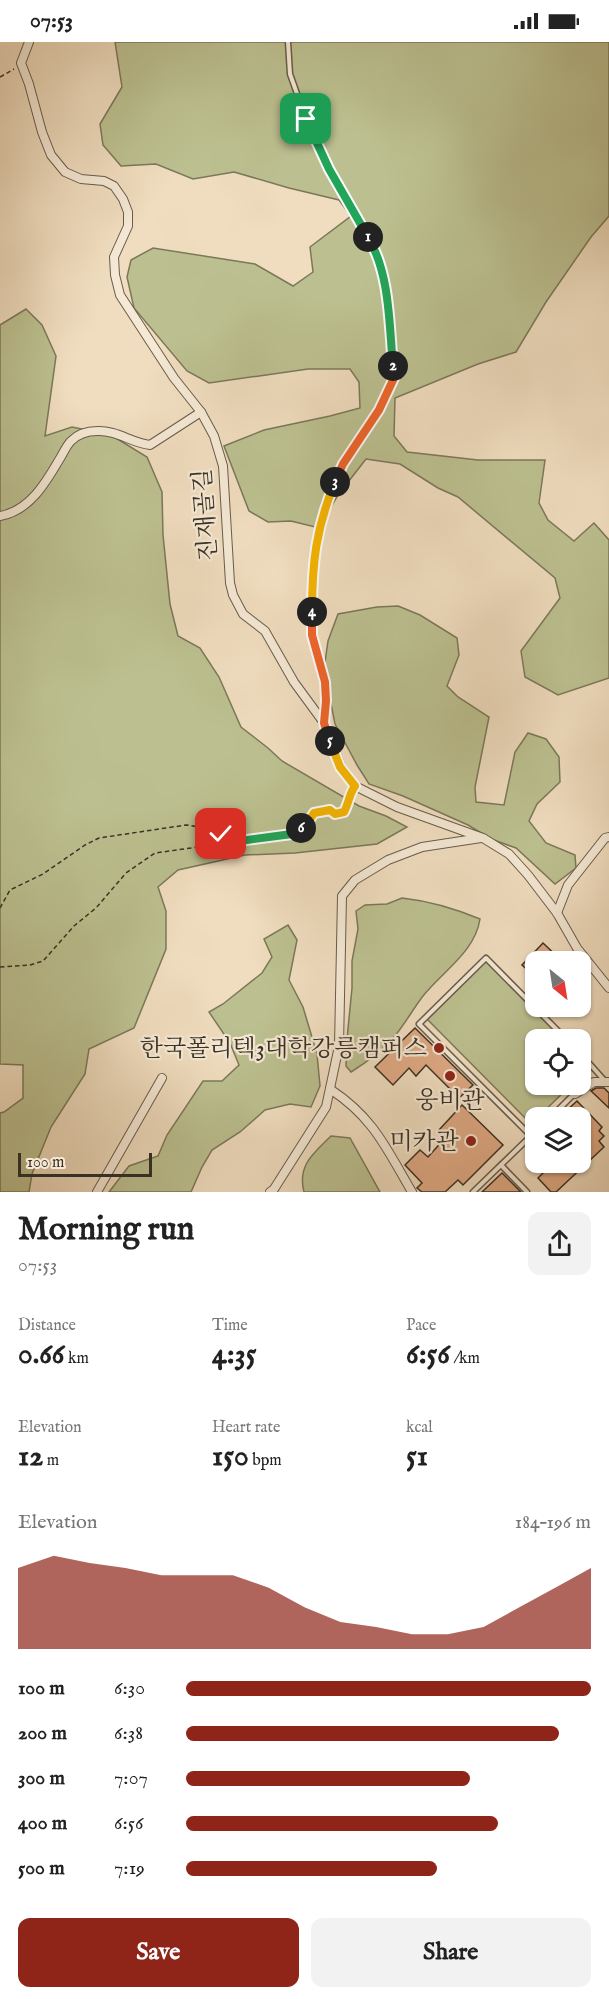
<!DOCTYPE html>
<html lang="en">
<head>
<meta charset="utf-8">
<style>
	:root { --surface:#fff; --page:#f2f2f2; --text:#222; --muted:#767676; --accent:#8f2418 }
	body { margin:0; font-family:"IM FELL English","Noto Serif KR",serif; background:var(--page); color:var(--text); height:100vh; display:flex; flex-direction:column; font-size:22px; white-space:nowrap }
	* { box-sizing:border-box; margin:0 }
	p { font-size:20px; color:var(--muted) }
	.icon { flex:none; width:33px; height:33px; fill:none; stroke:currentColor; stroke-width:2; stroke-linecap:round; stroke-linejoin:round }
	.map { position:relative; height:1150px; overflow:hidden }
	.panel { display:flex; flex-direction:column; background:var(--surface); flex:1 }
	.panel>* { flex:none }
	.needle { width:39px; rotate:150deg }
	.controls { position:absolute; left:525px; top:909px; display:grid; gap:12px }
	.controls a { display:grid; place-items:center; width:66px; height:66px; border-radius:12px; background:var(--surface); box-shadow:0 2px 4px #0004; font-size:30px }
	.scale { position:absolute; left:18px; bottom:15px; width:134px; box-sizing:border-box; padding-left:6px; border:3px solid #3a3125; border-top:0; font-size:16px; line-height:21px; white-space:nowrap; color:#3a3125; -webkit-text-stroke:4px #f5e9d5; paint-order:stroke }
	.pin { position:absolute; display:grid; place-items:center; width:51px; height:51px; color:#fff; margin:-26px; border-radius:12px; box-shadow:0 3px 9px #0006 }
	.km { position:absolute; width:30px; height:30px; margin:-15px; border-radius:50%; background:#222; color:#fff; font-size:16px; line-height:30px; text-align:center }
	.round { display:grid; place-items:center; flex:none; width:63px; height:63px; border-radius:12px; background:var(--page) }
	.head { display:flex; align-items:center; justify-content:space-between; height:102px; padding:0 18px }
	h1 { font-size:33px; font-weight:700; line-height:45px }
	.metrics { display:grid; grid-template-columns:repeat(3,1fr); gap:9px; height:102px; padding:6px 18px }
	.metrics div { display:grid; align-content:center }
	.metrics b { font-size:30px; font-weight:700 }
	.metrics small { font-size:16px; font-weight:400 }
	.metrics p { font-size:16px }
	.chart { height:168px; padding:12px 18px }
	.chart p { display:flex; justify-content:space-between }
	.chart svg { width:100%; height:108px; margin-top:6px; fill:var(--accent); opacity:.7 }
	.cta { display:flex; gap:12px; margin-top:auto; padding:12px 18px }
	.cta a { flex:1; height:69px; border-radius:12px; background:var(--accent); color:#fff; font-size:24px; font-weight:700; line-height:69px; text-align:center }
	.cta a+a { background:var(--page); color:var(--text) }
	ul { padding:0 18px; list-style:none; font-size:20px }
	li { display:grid; grid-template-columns:96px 72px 1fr; align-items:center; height:45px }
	li i { height:15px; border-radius:8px; background:var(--accent) }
	.status { display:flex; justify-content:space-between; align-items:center; height:42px; padding:0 30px; background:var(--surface); direction:ltr }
	.status svg { height:16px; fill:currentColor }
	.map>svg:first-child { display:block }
	.green { fill:#bcc090; stroke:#7b785a; stroke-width:1.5 }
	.building { fill:#e0aa85; stroke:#3a3125; stroke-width:1.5 }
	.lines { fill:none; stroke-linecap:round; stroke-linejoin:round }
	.lane-casing { stroke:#685c4c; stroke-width:7 }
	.street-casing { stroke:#685c4c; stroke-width:10 }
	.path { stroke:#3a3125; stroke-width:1.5; stroke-dasharray:4.5 3; stroke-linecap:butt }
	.lane { stroke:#f5e9d5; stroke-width:4 }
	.street { stroke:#f5e9d5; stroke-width:8 }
	.split-1-casing { stroke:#fff; stroke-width:12 }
	.split-2-casing { stroke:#fff; stroke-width:12 }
	.split-3-casing { stroke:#fff; stroke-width:12 }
	.split-4-casing { stroke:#fff; stroke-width:12 }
	.split-5-casing { stroke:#fff; stroke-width:12 }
	.split-6-casing { stroke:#fff; stroke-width:12 }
	.split-7-casing { stroke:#fff; stroke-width:12 }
	.split-1 { stroke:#22a559; stroke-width:8 }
	.split-2 { stroke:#22a559; stroke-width:8 }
	.split-3 { stroke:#f0652b; stroke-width:8 }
	.split-4 { stroke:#f5b400; stroke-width:8 }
	.split-5 { stroke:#f0652b; stroke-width:8 }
	.split-6 { stroke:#f5b400; stroke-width:8 }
	.split-7 { stroke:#22a559; stroke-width:8 }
	.poi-dot { fill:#8f2418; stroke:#f5e9d5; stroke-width:2 }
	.labels { text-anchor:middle; stroke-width:4.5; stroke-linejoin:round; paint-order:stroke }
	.street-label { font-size:24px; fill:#3a3125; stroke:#f5e9d5 }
	.poi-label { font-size:24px; fill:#3a3125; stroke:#f5e9d5; text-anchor:end }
</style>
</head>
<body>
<div class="status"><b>07:53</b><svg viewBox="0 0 49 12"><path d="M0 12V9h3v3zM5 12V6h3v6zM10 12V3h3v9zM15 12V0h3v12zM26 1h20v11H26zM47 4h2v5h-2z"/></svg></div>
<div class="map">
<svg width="609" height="1150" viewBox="0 0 609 1150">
	<rect width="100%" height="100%" fill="#f0ddbf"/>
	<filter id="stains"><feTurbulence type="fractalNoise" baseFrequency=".00333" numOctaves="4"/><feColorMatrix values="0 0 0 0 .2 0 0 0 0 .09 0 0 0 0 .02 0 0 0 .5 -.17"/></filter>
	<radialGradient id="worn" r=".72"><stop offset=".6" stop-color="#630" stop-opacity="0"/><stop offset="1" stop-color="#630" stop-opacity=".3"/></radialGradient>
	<g class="green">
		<polygon points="115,0 609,0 609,174 591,195 546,260 516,310 478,322 395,356 394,394 407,410 478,418 545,418 539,461 548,478 574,499 594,481 609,498 609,636 558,653 525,635 521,609 560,556 555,536 458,455 438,446 400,422 366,417 338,453 319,486 291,479 268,480 249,469 224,404 264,388 330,374 360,366 359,340 350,327 308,327 209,341 187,329 134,266 127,235 131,218 153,206 255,222 293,244 313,230 310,205 351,174 339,158 289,146 234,130 193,137 156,122 121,124 103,103 100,82 122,45"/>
		<polygon points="26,267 42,283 56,314 45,394 72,385 111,393 147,415 162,450 163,493 170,562 178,594 200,606 219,635 241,685 268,706 282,719 359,764 386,774 407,785 377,802 295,811 245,813 178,828 158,845 166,869 166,907 134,986 89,1007 85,1032 51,1085 32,1132 29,1150 0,1150 0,1071 4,1070 23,1056 23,1023 0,1022 0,283"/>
		<polygon points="398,564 420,573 457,596 459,613 447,644 458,655 489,675 475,745 476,760 504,763 515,710 528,691 546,697 559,715 560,740 537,762 529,779 546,801 575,813 576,826 555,842 516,806 491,797 468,783 403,754 369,742 357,723 335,682 324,627 328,599 338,572 377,565"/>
		<path d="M 402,856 C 429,859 456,867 480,877 C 475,910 443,929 423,954 C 413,967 405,982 394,995 C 382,1009 367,1020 351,1030 L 346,1024 L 347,997 L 352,946 L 352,919 L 358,887 L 356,869 L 365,863 L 387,862 Z"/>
		<polygon points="288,883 297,898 289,938 303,965 317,1012 320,1044 311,1065 290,1062 265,1068 240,1090 212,1108 202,1125 191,1150 109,1150 129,1124 158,1114 167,1093 203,1039 222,1039 239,1023 230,1001 209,970 223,962 262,931 272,915 264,897"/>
		<polygon points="486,916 567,997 536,998 536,1042 571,1043 531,1082 426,976"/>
		<path d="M 331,1094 L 350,1096 L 380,1150 L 304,1150 C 297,1123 314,1111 331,1094 Z"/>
	</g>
	<g class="building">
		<polygon points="543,901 563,920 536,920 536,936 522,923"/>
		<polygon points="415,986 473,1043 459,1056 426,1023 416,1034 409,1026 393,1043 375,1025"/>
		<polygon points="596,1046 604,1046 609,1051 609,1066 591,1049"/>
		<polygon points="577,1059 602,1085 599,1089 604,1094 599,1099 604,1105 556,1150 551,1150 538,1136 554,1120 580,1120 580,1095 585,1091 580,1087 580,1076 570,1076 565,1070"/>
		<polygon points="462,1063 503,1103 463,1143 458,1138 445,1150 422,1150 417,1146 422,1141 405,1123 420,1108 428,1115 446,1095 439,1088"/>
		<polygon points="502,1131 521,1150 482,1150"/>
	</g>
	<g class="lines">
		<defs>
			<g id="lane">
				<polyline points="288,0 290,32 306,77 329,127 374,206 383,234 394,336 379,368 343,421 325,465 316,501 314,517 312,593 325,640 324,678"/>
				<polyline points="580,1011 605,1039"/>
				<polyline points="550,1076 574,1052"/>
				<polyline points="531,1094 419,982 486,916 567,998"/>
				<polyline points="501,1123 527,1150"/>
				<polyline points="473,1150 536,1089"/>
			</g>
			<g id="street">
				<polyline points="29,0 21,21 29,42 42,90 51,113 65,130 81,137 104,139 114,144 123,157 128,170 128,184 114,215 115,233 120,253 174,336 201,370 214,394 223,424 230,541 233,553 243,572 265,589 294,640 324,681 341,725 355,744 397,765 483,796 509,812 528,833 557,871 577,906 609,946"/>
				<path d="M 0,474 C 29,469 45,442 59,418 C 63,412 66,404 71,399 C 78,392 88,389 97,389 C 116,388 132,401 150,403 L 201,370"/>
				<polyline points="557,871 568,843 605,796 609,795"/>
				<path d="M 330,1047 C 374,1076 386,1106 412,1150"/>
				<polyline points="575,1052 594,1040 609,1040"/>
				<polyline points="97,1150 162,1036"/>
				<polyline points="270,1150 274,1147 326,1065 339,1004 342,854 355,838 388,818 422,805 481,796"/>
			</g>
		</defs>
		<use href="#lane" class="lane-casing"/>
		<use href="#street" class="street-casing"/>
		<g class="path">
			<polyline points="0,35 14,27"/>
			<polyline points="0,866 10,848 43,832 85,803 99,796 186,783 214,787 231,800"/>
			<polyline points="0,925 30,923 43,919 74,884 96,866 126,831 155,811 292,792 306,783 314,771 330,768 335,772 343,770 349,761 350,751"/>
		</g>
		<use href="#lane" class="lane"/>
		<use href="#street" class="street"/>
	</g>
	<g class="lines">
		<defs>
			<polyline id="split-1" points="306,77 329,127 368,195"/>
			<path id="split-2" d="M 368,195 C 390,232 389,281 393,324"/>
			<polyline id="split-3" points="335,440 343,422 379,368 394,336 393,324"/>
			<path id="split-4" d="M 312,570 C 312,521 316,486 335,440"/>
			<polyline id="split-5" points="312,570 312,593 325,640 326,659 324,681 330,699"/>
			<path id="split-6" d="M 301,786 L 306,783 L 314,771 L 330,768 L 335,772 L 344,770 C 349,761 349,752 355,744 L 340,725 L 330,699"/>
			<polyline id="split-7" points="221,792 232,800 292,792 301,786"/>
		</defs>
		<use href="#split-1" class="split-1-casing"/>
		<use href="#split-2" class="split-2-casing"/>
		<use href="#split-3" class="split-3-casing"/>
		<use href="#split-4" class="split-4-casing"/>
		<use href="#split-5" class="split-5-casing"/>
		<use href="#split-6" class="split-6-casing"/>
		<use href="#split-7" class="split-7-casing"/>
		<use href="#split-1" class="split-1"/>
		<use href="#split-2" class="split-2"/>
		<use href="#split-3" class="split-3"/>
		<use href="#split-4" class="split-4"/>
		<use href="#split-5" class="split-5"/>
		<use href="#split-6" class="split-6"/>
		<use href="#split-7" class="split-7"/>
	</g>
	<g class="poi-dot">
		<circle cx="439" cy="1006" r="6"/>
		<circle cx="450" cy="1034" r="6"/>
		<circle cx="471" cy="1099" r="6"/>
	</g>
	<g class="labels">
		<g class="street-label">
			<text transform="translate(205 473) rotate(-94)" y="8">진재골길</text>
		</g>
		<g class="poi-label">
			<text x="427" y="1014">한국폴리텍3대학강릉캠퍼스</text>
			<text x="450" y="1066" text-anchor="middle">웅비관</text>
			<text x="459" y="1107">미카관</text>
		</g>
	</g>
	<rect width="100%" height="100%" filter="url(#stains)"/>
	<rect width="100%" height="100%" fill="url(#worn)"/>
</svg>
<div class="controls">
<a><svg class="needle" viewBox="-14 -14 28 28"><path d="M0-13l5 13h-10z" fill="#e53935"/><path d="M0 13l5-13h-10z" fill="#767676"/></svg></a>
<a><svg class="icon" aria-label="locate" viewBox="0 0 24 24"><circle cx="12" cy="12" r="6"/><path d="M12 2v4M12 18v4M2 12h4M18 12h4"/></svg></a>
<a><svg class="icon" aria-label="layers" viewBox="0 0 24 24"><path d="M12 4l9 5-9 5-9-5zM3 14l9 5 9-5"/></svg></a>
</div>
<div class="scale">100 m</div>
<div class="pin" style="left:306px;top:77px;background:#1e9e55"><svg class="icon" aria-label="arrive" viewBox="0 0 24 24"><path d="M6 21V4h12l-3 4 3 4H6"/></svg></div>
<div class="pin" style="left:221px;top:792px;background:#d93025"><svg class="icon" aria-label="check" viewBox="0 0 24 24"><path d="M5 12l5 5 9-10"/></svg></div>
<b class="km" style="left:368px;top:195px">1</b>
<b class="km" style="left:393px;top:324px">2</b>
<b class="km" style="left:335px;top:440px">3</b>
<b class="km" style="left:312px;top:570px">4</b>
<b class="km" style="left:330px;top:699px">5</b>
<b class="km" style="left:301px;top:786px">6</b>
</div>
<section class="panel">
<div class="head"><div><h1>Morning run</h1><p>07:53</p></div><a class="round"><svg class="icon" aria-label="share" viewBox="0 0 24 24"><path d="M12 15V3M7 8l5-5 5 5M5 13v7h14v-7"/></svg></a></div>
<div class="metrics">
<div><p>Distance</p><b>0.66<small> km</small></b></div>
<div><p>Time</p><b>4:35</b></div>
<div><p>Pace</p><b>6:56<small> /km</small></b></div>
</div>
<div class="metrics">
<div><p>Elevation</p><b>12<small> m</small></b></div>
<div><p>Heart rate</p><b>150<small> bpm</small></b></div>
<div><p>kcal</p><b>51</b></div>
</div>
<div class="chart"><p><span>Elevation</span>184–196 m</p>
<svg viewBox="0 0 160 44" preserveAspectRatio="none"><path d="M0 44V11L10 6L20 9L30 11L40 14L50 14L60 14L70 19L80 27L90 33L100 35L110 38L120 38L130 35L140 27L150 19L160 11V44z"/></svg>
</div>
<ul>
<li><b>100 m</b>6:30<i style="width:100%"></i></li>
<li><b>200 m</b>6:38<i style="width:92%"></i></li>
<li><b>300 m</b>7:07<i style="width:70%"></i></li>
<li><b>400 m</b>6:56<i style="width:77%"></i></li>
<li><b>500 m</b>7:19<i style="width:62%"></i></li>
</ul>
<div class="cta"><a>Save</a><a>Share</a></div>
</section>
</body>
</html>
